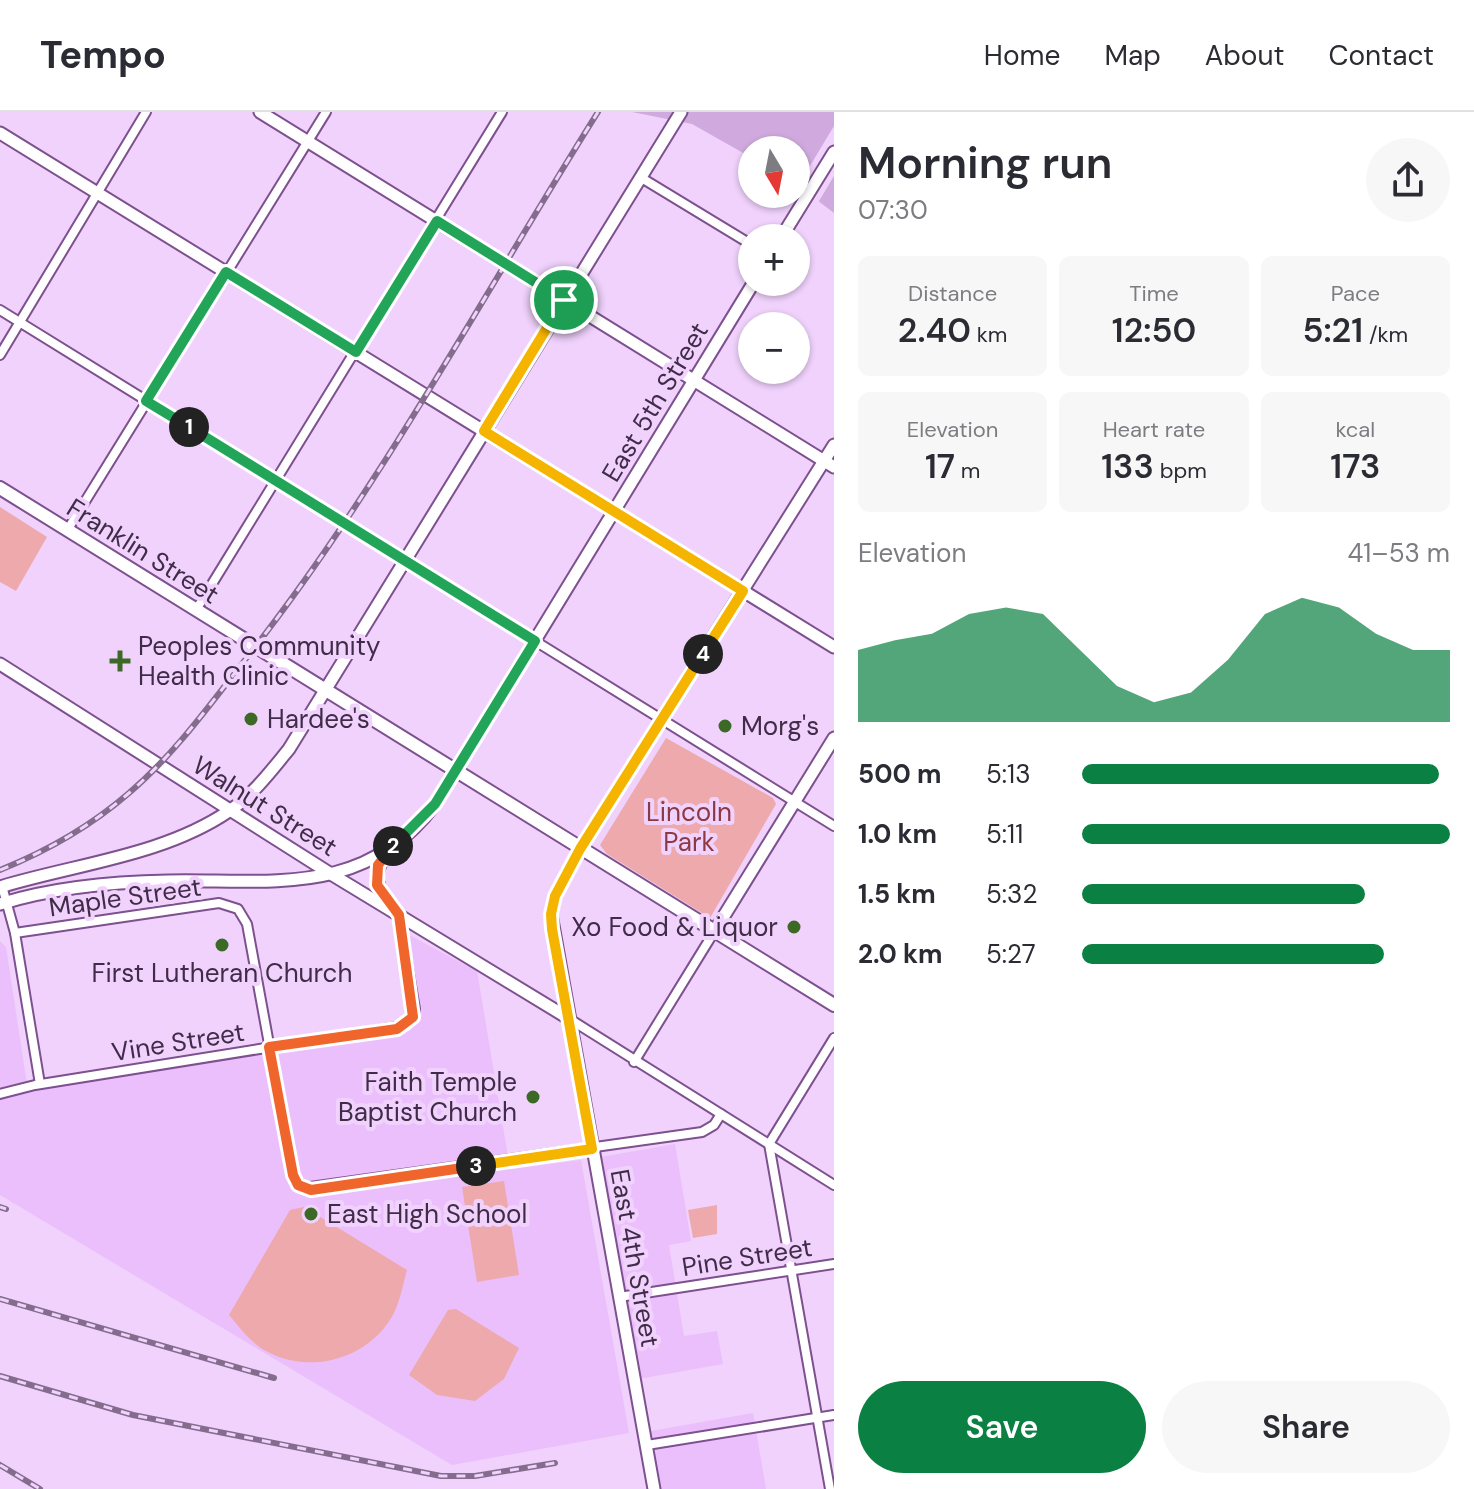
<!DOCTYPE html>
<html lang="en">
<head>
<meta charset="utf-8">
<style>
	:root { --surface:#fff; --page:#f7f7f7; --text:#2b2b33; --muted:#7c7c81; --line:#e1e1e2; --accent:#0b8043 }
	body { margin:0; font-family:"DM Sans",sans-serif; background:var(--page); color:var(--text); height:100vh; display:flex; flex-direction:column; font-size:30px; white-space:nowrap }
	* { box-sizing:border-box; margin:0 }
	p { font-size:26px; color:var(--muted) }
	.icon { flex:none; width:44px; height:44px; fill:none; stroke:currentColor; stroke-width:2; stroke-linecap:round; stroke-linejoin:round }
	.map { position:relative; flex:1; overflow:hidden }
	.drawer { display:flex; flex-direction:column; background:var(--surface); width:640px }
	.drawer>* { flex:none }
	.needle { width:52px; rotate:170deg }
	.tools { position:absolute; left:738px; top:24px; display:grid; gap:16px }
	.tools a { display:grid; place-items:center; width:72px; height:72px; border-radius:50%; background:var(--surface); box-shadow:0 2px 6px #0004; font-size:40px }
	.pin { position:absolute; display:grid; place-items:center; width:68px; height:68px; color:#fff; margin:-34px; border:4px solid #fff; border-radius:50%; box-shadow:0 2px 8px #0007 }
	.km { position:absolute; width:40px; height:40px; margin:-20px; border-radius:50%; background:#222; color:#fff; font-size:22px; line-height:40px; text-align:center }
	.round { display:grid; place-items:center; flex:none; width:84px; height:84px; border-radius:42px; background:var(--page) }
	.headline { display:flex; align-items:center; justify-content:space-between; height:136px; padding:0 24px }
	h1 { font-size:44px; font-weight:600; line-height:60px }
	.figures { display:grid; grid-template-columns:repeat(3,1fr); gap:12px; height:136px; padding:8px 24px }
	.figures div { display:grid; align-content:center; border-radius:12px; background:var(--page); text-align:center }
	.figures b { font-size:34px; font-weight:600 }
	.figures small { font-size:22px; font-weight:400 }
	.figures p { font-size:22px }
	.chart { height:224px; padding:16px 24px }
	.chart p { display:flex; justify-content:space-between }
	.chart svg { width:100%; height:144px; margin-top:8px; fill:var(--accent); opacity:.7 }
	.cta { display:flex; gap:16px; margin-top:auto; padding:16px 24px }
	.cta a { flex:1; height:92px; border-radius:48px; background:var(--accent); color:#fff; font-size:32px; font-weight:600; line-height:92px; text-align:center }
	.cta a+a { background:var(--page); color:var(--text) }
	ul { padding:0 24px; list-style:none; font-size:26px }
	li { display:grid; grid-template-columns:128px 96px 1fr; align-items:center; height:60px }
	li i { height:20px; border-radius:10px; background:var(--accent) }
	header { display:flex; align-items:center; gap:48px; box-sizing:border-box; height:112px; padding:0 40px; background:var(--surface); border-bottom:2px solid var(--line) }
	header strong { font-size:38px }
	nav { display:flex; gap:44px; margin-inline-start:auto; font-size:28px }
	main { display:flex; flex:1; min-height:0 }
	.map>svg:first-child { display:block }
	.built { fill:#ebbffc }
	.green { fill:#eea9ac }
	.water { fill:#d0aade }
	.pier { fill:#f0d2fc }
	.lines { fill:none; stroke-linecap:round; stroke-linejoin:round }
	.street-casing { stroke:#7d508e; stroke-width:12 }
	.secondary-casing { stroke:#7d508e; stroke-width:15 }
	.primary-casing { stroke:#7d508e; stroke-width:16 }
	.street { stroke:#fff; stroke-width:8 }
	.secondary { stroke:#fff; stroke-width:11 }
	.primary { stroke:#fff; stroke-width:12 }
	.rail-casing { stroke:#846c8d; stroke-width:6 }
	.rail { stroke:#f0d2fc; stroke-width:3; stroke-dasharray:9; stroke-linecap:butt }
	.split-1-casing { stroke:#fff; stroke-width:16 }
	.split-2-casing { stroke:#fff; stroke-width:16 }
	.split-3-casing { stroke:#fff; stroke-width:16 }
	.split-4-casing { stroke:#fff; stroke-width:16 }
	.split-5-casing { stroke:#fff; stroke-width:16 }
	.split-1 { stroke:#22a559; stroke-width:10 }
	.split-2 { stroke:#22a559; stroke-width:10 }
	.split-3 { stroke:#f0652b; stroke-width:10 }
	.split-4 { stroke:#f5b400; stroke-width:10 }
	.split-5 { stroke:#f5b400; stroke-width:10 }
	.poi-dot { fill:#3d6926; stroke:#f0d2fc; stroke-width:3 }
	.labels { text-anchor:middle; stroke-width:8; stroke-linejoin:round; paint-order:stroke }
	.street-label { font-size:26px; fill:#402c48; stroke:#f0d2fc }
	.poi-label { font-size:26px; fill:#402c48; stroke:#f0d2fc; text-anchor:start }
	.park-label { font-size:26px; fill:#8b3942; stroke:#f0d2fc }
</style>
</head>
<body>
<header>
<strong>Tempo</strong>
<nav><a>Home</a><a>Map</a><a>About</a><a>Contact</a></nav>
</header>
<main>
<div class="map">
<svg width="834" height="1377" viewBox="0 0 834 1377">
	<rect width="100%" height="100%" fill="#f0d2fc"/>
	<g class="built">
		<polygon points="407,822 477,859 510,1057 581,1048 629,1321 452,1353 0,1083 0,829 6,835 28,979 410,919 422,904"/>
		<polygon points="675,1032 691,1129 669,1133 684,1224 717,1219 723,1252 633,1268 595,1046"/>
		<polygon points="753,1301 766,1377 654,1377 645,1320"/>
	</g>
	<g class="green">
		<polygon points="0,395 47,425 16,479 0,470"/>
		<polygon points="666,626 773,686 776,692 710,806 607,742 600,733"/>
		<polygon points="504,1069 519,1163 477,1170 462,1075"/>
		<polygon points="717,1093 717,1122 693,1126 688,1098"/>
		<path d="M 304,1095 L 407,1158 C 402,1176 399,1196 388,1211 C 362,1248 310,1261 270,1241 C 252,1233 241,1217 229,1203 L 290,1098 Z"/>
		<polygon points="456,1197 519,1236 504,1267 475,1289 437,1283 409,1263 448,1198"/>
	</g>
	<polygon class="water" points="632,0 834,0 834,101 796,72 796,38 752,38 752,46 692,12"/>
	<polygon class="pier" points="834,14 834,64 816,94 796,77"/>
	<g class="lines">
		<defs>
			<g id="street">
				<polyline points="640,65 752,133"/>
				<polyline points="0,198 834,714"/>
				<polyline points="0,243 146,0"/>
				<polyline points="68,417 326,0"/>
				<polyline points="196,498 502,0"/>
				<polyline points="2,774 15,821 40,972"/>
				<polyline points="15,821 219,791 238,797 247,812 293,1063 303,1076 702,1020 714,1013 721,1002"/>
				<polyline points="568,906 834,1073"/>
				<polyline points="634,950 714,820"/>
				<polyline points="0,982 35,973 403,914 413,905 415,897 399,803"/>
				<polyline points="619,1185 834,1152"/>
				<polyline points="647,1333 834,1303"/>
				<polyline points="830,1377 769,1032 834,926"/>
			</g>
			<g id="secondary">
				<polyline points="260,0 834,355"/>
				<polyline points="0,21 834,535"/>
				<polyline points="781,126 834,40"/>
				<polyline points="0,552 331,762 568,906"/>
				<path d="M 385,742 C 373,763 375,775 391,793"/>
				<path d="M 0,775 C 75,752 163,744 229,699 C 253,683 271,659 289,637 L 681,0"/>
				<path d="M 0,792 C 54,775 112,770 168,769 C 271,767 365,786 435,692 L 754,170"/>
				<polyline points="714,820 834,626"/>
				<polyline points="654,1377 551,802 555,784 580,737 834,333"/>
			</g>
			<polyline id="primary" points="0,376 834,893"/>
		</defs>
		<use href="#street" class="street-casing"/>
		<use href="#secondary" class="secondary-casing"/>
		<use href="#primary" class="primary-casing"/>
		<use href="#street" class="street"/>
		<use href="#secondary" class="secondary"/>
		<use href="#primary" class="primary"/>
		<defs>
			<g id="rail">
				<path d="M 0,758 C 47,739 91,714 129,681 C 177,640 213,588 252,539 C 383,371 484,181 598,0"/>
				<polyline points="0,1095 6,1097"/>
				<polyline points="0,1187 274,1266"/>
				<polyline points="0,1264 133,1303 441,1364 475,1364 555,1351"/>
				<polyline points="0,1353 40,1377"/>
			</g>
		</defs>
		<use href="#rail" class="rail-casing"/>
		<use href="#rail" class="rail"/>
	</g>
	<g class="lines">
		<defs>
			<polyline id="split-1" points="189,315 146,289 226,160 356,240 437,109 564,188"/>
			<polyline id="split-2" points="189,315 535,529 435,692 393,734"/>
			<polyline id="split-3" points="393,734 378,753 377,773 399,803 413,905 397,917 269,935 293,1063 298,1073 311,1078 476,1054"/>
			<polyline id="split-4" points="476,1054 592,1037 552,817 551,802 555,784 580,737 703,542"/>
			<polyline id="split-5" points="564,188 484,319 743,479 703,542"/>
		</defs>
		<use href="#split-1" class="split-1-casing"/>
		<use href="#split-2" class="split-2-casing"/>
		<use href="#split-3" class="split-3-casing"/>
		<use href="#split-4" class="split-4-casing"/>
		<use href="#split-5" class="split-5-casing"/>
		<use href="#split-1" class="split-1"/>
		<use href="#split-2" class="split-2"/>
		<use href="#split-3" class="split-3"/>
		<use href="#split-4" class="split-4"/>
		<use href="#split-5" class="split-5"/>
	</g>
	<g class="poi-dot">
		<path d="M116 537h8v8h8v8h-8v8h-8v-8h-8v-8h8z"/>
		<circle cx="251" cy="607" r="8"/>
		<circle cx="725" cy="614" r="8"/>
		<circle cx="794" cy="815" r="8"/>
		<circle cx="222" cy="833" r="8"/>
		<circle cx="533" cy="985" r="8"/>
		<circle cx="311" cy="1102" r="8"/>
	</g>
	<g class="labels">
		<g class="street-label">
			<text transform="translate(655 290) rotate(-59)" y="9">East 5th Street</text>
			<text transform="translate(143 439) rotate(32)" y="9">Franklin Street</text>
			<text transform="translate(265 694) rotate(32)" y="9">Walnut Street</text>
			<text transform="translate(125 785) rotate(-8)" y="9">Maple Street</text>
			<text transform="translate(178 930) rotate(-9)" y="9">Vine Street</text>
			<text transform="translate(747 1145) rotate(-9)" y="9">Pine Street</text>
			<text transform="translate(635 1146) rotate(80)" y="9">East 4th Street</text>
		</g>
		<g class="poi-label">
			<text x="138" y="543">Peoples Community<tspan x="138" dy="30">Health Clinic</tspan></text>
			<text x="267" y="616">Hardee's</text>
			<text x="741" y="623">Morg's</text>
			<text x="778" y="824" text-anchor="end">Xo Food &amp; Liquor</text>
			<text x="222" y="870" text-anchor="middle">First Lutheran Church</text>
			<text x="517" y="979" text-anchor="end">Faith Temple<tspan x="517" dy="30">Baptist Church</tspan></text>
			<text x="327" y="1111">East High School</text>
		</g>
		<g class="park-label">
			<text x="689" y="709">Lincoln<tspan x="689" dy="30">Park</tspan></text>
		</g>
	</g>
</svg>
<div class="tools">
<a><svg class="needle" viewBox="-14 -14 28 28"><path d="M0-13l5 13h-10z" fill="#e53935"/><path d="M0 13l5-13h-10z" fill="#7c7c81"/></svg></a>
<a>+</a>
<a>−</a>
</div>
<div class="pin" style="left:564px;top:188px;background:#1e9e55"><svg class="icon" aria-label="arrive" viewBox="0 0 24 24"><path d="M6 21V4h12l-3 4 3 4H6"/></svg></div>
<b class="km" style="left:189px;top:315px">1</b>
<b class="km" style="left:393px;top:734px">2</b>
<b class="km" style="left:476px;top:1054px">3</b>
<b class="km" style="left:703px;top:542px">4</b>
</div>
<section class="drawer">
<div class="headline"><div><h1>Morning run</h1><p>07:30</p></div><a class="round"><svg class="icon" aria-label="share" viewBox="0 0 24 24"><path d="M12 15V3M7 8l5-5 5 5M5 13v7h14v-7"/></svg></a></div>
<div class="figures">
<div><p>Distance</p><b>2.40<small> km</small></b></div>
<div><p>Time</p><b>12:50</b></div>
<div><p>Pace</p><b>5:21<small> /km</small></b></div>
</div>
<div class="figures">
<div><p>Elevation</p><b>17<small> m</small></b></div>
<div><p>Heart rate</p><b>133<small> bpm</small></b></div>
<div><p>kcal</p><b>173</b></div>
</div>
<div class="chart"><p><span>Elevation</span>41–53 m</p>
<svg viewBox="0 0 160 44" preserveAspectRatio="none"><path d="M0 44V22L10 19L20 17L30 11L40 9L50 11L60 22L70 33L80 38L90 35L100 25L110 11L120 6L130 9L140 17L150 22L160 22V44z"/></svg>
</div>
<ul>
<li><b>500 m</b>5:13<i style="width:97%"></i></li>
<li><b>1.0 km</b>5:11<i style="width:100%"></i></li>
<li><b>1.5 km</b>5:32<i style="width:77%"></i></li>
<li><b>2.0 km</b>5:27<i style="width:82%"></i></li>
</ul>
<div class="cta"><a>Save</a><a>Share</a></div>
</section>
</main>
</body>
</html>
